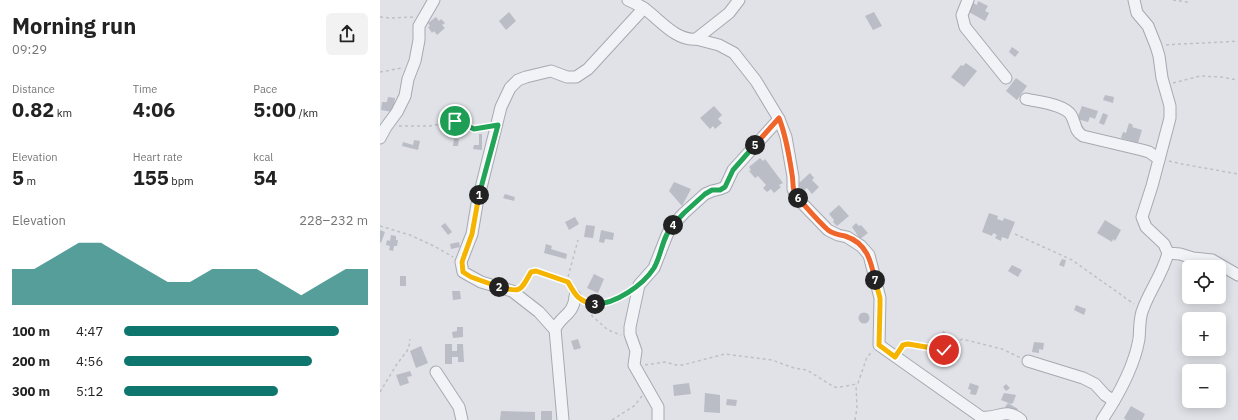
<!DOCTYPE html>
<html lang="en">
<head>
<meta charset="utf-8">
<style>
	:root { --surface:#fff; --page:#f2f2f2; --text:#222; --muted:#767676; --accent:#0f766e }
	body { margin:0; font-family:"IBM Plex Sans",sans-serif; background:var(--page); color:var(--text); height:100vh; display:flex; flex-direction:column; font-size:15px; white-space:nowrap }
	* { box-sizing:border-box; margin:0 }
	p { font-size:13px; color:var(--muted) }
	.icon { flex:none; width:22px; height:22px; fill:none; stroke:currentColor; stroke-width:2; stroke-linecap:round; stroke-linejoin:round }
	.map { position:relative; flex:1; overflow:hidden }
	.panel { display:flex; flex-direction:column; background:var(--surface); width:380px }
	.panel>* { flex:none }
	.buttons { position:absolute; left:802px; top:260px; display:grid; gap:8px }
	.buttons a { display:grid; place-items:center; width:44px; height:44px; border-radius:6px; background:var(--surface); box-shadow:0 2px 10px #0003; font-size:20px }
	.pin { position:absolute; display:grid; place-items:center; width:34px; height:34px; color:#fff; margin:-17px; border:2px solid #fff; border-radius:50%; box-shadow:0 1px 4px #0007 }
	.km { position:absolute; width:20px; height:20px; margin:-10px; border-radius:50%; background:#222; color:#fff; font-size:11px; line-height:20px; text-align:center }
	.round { display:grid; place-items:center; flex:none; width:42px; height:42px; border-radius:6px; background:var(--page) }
	.overview { display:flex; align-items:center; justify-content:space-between; height:68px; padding:0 12px }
	h1 { font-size:22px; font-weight:700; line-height:30px }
	.metrics { display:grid; grid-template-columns:repeat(3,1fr); gap:6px; height:68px; padding:4px 12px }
	.metrics div { display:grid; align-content:center }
	.metrics b { font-size:20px; font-weight:700 }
	.metrics small { font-size:11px; font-weight:400 }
	.metrics p { font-size:11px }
	.chart { height:112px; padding:8px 12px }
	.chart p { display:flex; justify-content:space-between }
	.chart svg { width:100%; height:72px; margin-top:4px; fill:var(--accent); opacity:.7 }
	ul { padding:0 12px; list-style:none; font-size:13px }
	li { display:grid; grid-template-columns:64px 48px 1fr; align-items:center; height:30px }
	li i { height:10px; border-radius:5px; background:var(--accent) }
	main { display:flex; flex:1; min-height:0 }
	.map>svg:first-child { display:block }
	.building { fill:#babdc6 }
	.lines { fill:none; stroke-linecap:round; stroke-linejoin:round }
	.minor-casing { stroke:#a6a9b1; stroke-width:13 }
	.path { stroke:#bec0c6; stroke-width:1.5; stroke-dasharray:3 3; stroke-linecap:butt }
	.minor { stroke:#f2f3f6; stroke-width:11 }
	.split-1-casing { stroke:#fff; stroke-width:8 }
	.split-2-casing { stroke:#fff; stroke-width:8 }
	.split-3-casing { stroke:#fff; stroke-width:8 }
	.split-4-casing { stroke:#fff; stroke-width:8 }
	.split-5-casing { stroke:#fff; stroke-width:8 }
	.split-6-casing { stroke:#fff; stroke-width:8 }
	.split-7-casing { stroke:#fff; stroke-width:8 }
	.split-8-casing { stroke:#fff; stroke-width:8 }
	.split-1 { stroke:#22a559; stroke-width:5 }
	.split-2 { stroke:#f5b400; stroke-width:5 }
	.split-3 { stroke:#f5b400; stroke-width:5 }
	.split-4 { stroke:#22a559; stroke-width:5 }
	.split-5 { stroke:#22a559; stroke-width:5 }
	.split-6 { stroke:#f0652b; stroke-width:5 }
	.split-7 { stroke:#f0652b; stroke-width:5 }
	.split-8 { stroke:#f5b400; stroke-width:5 }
</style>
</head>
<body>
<main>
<section class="panel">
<div class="overview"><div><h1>Morning run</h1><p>09:29</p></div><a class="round"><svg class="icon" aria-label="share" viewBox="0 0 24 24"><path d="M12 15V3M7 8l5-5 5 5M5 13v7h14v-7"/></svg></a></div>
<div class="metrics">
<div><p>Distance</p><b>0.82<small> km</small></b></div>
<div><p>Time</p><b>4:06</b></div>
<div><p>Pace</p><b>5:00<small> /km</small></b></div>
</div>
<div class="metrics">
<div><p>Elevation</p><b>5<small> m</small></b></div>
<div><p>Heart rate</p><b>155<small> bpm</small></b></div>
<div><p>kcal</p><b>54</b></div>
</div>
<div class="chart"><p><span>Elevation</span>228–232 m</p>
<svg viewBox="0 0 160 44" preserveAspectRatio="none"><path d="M0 44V22L10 22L20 14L30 6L40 6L50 14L60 22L70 30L80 30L90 22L100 22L110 22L120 30L130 38L140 30L150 22L160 22V44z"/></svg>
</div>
<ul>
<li><b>100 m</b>4:47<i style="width:88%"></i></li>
<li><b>200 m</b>4:56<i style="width:77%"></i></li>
<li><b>300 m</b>5:12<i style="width:63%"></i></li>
</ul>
</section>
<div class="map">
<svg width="858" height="420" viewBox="0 0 858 420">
	<rect width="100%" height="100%" fill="#e0e2e7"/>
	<g class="building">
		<polygon points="598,1 608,6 605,11 609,13 605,21 589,12 593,3 597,5"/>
		<polygon points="129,12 136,21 126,30 119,21"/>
		<polygon points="494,12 502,26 493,30 485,16"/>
		<polygon points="56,17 59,21 61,19 65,23 62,25 65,28 57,35 54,31 52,33 48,27 50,26 48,23"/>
		<polygon points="632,47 639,52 635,57 629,52"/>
		<polygon points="586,63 597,71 584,87 571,77 581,65 583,66"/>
		<polygon points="636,78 647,86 637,100 626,91"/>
		<polygon points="725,95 734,97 733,103 723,100"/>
		<polygon points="8,97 15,98 13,112 1,110 2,102 7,102"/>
		<polygon points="334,106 342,115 338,119 342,123 335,129 333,126 330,129 320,118"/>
		<polygon points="702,106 718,111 715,119 710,117 708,122 697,119"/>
		<polygon points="723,113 728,115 724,125 719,123"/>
		<polygon points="749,123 753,125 752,127 762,130 758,143 741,138 743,132 746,133"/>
		<polygon points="99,134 102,134 102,150 93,149 94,145 99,145"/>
		<polygon points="74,139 79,139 78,146 73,146"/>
		<polygon points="34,140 40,141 38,150 22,146 23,142 33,145"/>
		<polygon points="380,158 383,161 385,159 403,183 399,185 401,187 394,193 391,189 387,192 383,188 386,185 378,176 375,178 369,171 371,170 369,167"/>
		<polygon points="430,173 434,178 432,180 439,187 432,194 427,188 423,191 417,185"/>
		<polygon points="294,182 311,189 302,206 289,191"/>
		<polygon points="125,194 135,197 134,201 123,198"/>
		<polygon points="459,205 469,216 457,226 453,222 454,220 449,214"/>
		<polygon points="609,213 618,216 617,219 623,221 624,218 635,222 628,239 622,237 621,241 615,238 617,235 613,233 612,236 602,232"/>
		<polygon points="195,217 199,224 189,230 185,222"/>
		<polygon points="725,220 741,230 735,241 733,239 732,242 717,233"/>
		<polygon points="65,223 72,232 68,235 61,226"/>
		<polygon points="476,223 479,226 481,225 488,233 480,239 472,227"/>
		<polygon points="206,225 215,226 213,238 204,237"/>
		<polygon points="0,230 5,232 1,243 0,242"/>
		<polygon points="221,230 234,233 233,240 225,239 224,243 219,242"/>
		<polygon points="11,235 16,236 16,240 18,240 17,246 14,246 13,251 9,250 10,246 6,245 7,240 10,241"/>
		<polygon points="79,242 80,247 71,249 70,244"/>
		<polygon points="166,244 172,246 171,249 187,254 186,259 164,253"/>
		<polygon points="682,259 686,260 684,267 679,265"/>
		<polygon points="632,265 642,270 638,277 628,271"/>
		<polygon points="214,274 224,279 218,293 207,288"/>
		<rect x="20" y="276" width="6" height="10"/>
		<polygon points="72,291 80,291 81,299 73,300"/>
		<polygon points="696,305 706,309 704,315 694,310"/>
		<circle cx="484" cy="318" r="5.5"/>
		<polygon points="77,327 83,327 83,337 73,338 72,332 77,331"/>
		<polygon points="563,331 566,333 565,336 568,337 567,340 560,337"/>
		<polygon points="198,339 201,348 194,350 191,341"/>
		<polygon points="654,342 664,343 663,350 659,349 659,353 652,352"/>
		<polygon points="65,344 72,344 72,351 77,351 77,344 83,344 84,362 78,362 78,357 72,357 72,364 65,364"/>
		<polygon points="41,346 48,363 36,368 30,351"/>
		<polygon points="30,371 32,376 27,377 29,383 20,386 16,375"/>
		<polygon points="309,383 311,394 294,396 293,385"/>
		<polygon points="590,383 599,386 596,395 590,394 591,390 588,389"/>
		<polygon points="626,384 630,388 626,391 623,387"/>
		<polygon points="325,393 340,395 340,413 324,412"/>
		<polygon points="624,393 636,395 633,403 631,404 621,400"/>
		<polygon points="347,399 357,400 356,406 346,405"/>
		<polygon points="628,403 638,409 635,413 625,407"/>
		<polygon points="751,406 765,414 762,420 746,420 744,418"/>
		<polygon points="121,411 155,412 155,420 120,420"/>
		<rect x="161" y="411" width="11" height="9"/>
	</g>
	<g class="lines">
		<defs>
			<g id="minor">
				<path d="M 248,0 C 254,3 260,5 265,9 C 280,20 296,41 316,39 L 349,13 L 359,0"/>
				<polyline points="588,0 582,15 585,27 626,78"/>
				<path d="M 316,39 L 339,45 L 354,53 L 376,81 L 399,119 L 406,137 L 413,177 L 413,189 L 417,198 L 448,230 L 458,235 L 467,237 L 481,246 L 489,255 L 500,298 L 499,345 L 601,417 C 618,420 624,406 641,420"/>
				<path d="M 646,99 C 658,102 684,104 691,115 C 696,123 694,131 703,136 L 762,150 L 769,152 L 779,159"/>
				<polyline points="0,138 6,127 17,112 25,96 28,79 35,61 39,40 39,26 54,0"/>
				<polyline points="788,253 800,254 813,258 832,260 858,275"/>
				<polyline points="175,330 159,312 132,291 101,282 83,272 81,262 92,234 97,204 121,107 130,88 138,80 146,77 171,71 187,77 196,77 208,69 264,8"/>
				<polyline points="648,361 703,378 715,384 725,395 734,401"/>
				<polyline points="56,372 79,407 82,420"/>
				<path d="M 183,420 L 175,329 C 181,315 194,315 195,296"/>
				<polyline points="278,420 278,407 254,365 256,351 250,334 250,327 259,285 274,268 287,235 291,227 304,213 325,194 332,191 340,189 345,187 353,170 399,119"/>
				<path d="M 722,420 C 738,396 754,368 759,339 C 760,329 759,318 763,309 C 770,290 783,273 788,253 L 784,244 L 766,227 L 762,217 L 772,186 L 790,118 L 790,106 L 782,78 L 779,56 L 776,46 L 768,26 L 757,13 L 754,0"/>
			</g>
		</defs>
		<use href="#minor" class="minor-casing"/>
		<g class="path">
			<polyline points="793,0 807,2 810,0"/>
			<polyline points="0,17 10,18 34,17"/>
			<path d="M 786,45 C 810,43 834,43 858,41"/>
			<polyline points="0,72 22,68"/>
			<polyline points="793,83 820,76 841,77 858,80"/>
			<polyline points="19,126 50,126 75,121 84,124 94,129 106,128"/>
			<polyline points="789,161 802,164 858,174"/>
			<polyline points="0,226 30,235 54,246 73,257"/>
			<polyline points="635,234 692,260 754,304"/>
			<polyline points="141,287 145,284 151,272 156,271 188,282"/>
			<polyline points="191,288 188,282 188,277 198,240"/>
			<path d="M 203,300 C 207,302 211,304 215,304 C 223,305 242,298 248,293"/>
			<polyline points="209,303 212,316 228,330 241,335"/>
			<polyline points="520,349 523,345 528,344 567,350 571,348 582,339 622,349 641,358"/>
			<path d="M 265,365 L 285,362 L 296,365 L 303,365 L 345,354 L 392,360 L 414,368 L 427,370 L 454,387 C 458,388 474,385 478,383 L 487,357 L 493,351"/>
			<polyline points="0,392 17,364 27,351 29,346 30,339"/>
			<polyline points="232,420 254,406 262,396"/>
			<polyline points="475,420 477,408 476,384"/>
		</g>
		<use href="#minor" class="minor"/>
	</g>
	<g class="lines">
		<defs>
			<polyline id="split-1" points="75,121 84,124 94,129 118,125 99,195"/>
			<polyline id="split-2" points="99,195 92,234 82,262 83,272 91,277 119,287"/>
			<path id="split-3" d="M 119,287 C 142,293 140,291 151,272 L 156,271 L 188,282 C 195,295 199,302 215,304"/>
			<path id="split-4" d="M 215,304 C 236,304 263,285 274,268 C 282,254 282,237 293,225"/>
			<polyline id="split-5" points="293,225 304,213 325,194 332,190 340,190 345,187 353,170 375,145"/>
			<path id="split-6" d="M 375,145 L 399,118 C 406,136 409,155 412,174 C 414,184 411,189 418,198"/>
			<path id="split-7" d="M 418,198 C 428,209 437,220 448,230 C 453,234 459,235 465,236 C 487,243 491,261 495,280"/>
			<polyline id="split-8" points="495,280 500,298 500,306 499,345 515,357 523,345 528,344 564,350"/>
		</defs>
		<use href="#split-1" class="split-1-casing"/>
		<use href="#split-2" class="split-2-casing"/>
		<use href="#split-3" class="split-3-casing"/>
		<use href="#split-4" class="split-4-casing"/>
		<use href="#split-5" class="split-5-casing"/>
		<use href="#split-6" class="split-6-casing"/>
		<use href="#split-7" class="split-7-casing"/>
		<use href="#split-8" class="split-8-casing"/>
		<use href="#split-1" class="split-1"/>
		<use href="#split-2" class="split-2"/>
		<use href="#split-3" class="split-3"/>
		<use href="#split-4" class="split-4"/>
		<use href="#split-5" class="split-5"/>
		<use href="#split-6" class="split-6"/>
		<use href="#split-7" class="split-7"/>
		<use href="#split-8" class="split-8"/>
	</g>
</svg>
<div class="buttons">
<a><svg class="icon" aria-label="locate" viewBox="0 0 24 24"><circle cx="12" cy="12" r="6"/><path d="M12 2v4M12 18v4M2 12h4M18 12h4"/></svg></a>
<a>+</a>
<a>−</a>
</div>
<div class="pin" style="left:75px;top:121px;background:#1e9e55"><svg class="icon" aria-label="arrive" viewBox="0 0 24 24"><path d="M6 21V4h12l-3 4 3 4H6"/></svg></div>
<div class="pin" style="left:564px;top:350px;background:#d93025"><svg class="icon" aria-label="check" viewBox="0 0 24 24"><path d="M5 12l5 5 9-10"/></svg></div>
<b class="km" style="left:99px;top:195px">1</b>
<b class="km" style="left:119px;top:287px">2</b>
<b class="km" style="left:215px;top:304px">3</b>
<b class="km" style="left:293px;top:225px">4</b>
<b class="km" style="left:375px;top:145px">5</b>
<b class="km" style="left:418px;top:198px">6</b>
<b class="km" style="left:495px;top:280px">7</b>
</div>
</main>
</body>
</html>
